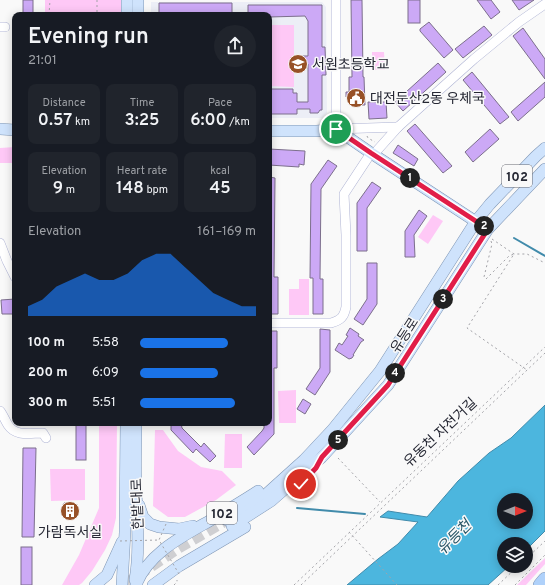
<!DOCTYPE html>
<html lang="en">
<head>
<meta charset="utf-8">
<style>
	:root { --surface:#171b24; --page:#20242c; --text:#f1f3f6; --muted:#9ea1a6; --accent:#1a73e8 }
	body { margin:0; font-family:Overpass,"Noto Sans KR",sans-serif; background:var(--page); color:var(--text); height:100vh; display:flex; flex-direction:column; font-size:15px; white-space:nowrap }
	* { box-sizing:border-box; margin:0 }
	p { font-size:13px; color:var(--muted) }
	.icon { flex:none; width:22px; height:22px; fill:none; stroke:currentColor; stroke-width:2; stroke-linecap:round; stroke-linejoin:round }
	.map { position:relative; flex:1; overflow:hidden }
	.side { position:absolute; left:12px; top:12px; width:260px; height:414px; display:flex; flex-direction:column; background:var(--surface); border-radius:8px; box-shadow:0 2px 10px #0003 }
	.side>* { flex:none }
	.needle { width:26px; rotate:90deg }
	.fabs { position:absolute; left:497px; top:493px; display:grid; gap:8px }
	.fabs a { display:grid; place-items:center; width:36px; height:36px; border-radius:50%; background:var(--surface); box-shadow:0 2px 10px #0003; font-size:20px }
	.pin { position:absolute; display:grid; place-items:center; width:34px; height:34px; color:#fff; margin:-17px; border:2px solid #fff; border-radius:50%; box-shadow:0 1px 4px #0007 }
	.km { position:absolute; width:20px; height:20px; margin:-10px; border-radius:50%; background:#222; color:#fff; font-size:11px; line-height:20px; text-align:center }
	.round { display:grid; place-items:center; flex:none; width:42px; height:42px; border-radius:21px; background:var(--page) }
	.summary { display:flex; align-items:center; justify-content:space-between; height:68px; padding:0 16px }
	h1 { font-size:22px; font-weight:600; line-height:30px }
	.metrics { display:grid; grid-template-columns:repeat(3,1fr); gap:6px; height:68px; padding:4px 16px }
	.metrics div { display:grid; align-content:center; border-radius:8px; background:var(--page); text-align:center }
	.metrics b { font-size:17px; font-weight:600 }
	.metrics small { font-size:11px; font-weight:400 }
	.metrics p { font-size:11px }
	.chart { height:112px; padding:8px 16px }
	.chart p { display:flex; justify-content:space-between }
	.chart svg { width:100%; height:72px; margin-top:4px; fill:var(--accent); opacity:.7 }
	ul { padding:0 16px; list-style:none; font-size:13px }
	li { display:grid; grid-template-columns:64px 48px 1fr; align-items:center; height:30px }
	li i { height:10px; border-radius:5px; background:var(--accent) }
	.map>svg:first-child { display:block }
	.built { fill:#eceef6 }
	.green { fill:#fec8f6 }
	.water { fill:#4cb6de; stroke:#418bab; fill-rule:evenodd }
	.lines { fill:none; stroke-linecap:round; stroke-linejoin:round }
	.stream { stroke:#418bab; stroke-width:2 }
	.building { fill:#cca9f6; stroke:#7c6f8c }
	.major-tunnel { stroke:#cfcfd2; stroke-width:11; stroke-dasharray:11 5.5; stroke-linecap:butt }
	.minor-casing { stroke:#aeb3d4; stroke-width:10 }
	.major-casing { stroke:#7f96b5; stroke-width:12 }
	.highway-casing { stroke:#7f96b5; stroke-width:14 }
	.path { stroke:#a3a3a8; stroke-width:1; stroke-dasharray:2 3; stroke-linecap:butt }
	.minor { stroke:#fff; stroke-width:9 }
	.major { stroke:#cfe3fc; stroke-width:11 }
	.highway { stroke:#afd1fa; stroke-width:13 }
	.path-bridge { stroke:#a3a3a8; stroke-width:1; stroke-dasharray:2 3; stroke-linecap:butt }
	.route-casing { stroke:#fff; stroke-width:8 }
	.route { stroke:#e11d48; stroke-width:5 }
	.labels { text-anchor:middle; stroke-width:3; stroke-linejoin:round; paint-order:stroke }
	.shield { fill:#f9f9f9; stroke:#65676f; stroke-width:1 }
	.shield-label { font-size:13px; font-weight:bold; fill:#262834 }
	.poi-label { font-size:14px; fill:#262834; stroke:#f9f9f9; text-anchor:start }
	.street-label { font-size:14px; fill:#262834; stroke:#f9f9f9 }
	.water-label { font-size:15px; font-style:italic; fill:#295667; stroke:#f9f9f9 }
</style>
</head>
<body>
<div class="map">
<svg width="545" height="585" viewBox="0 0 545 585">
	<rect width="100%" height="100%" fill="#f9f9f9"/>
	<polygon class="built" points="151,2 322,2 326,7 327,113 322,118 269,118 269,15 151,15"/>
	<g class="green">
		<rect x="45" y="0" width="77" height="15"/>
		<polygon points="269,25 294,25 294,87 269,86"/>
		<polygon points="372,52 384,52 385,70 372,70"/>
		<polygon points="15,147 15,163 0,163 0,148"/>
		<polygon points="433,215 443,221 428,244 418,237"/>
		<polygon points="299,279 309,279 309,315 289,315 289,289 299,289"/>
		<polygon points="296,390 296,423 279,423 278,391"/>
		<polygon points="99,423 117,423 116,518 112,535 105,550 92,571 82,583 79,585 62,585 79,555 99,508"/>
		<polygon points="155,430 163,430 178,451 201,467 222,471 236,485 216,500 185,517 168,517 153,506"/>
		<polygon points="225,434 242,434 242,468 224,468"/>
		<polygon points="50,469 85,469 85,500 51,501"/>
		<polygon points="545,558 545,564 526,585 517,585"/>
	</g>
	<path class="water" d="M 545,405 L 545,531 L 526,550 L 526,544 L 504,544 L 504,566 L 509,566 L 488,585 L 347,585 L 378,559 L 398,544 L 418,522 L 380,517 L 388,511 L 427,517 L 458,481 L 489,453 L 511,438 ZM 504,500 L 526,500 L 526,522 L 504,522 Z"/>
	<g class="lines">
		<g class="stream">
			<polyline points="514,238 545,256"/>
			<polyline points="297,508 365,514"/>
		</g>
	</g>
	<g class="building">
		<rect x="23" y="0" width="10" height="15"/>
		<polygon points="351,0 362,0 363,77 364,77 365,105 350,105 350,100 348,100 348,97 346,97 346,92 349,92 349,77 352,77"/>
		<rect x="408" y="0" width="12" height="23"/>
		<polygon points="477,0 491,0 500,12 491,19"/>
		<polygon points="512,0 534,0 519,10"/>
		<polygon points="159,3 232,3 232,15 222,15 220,14 159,14"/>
		<polygon points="248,5 322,5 322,47 325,47 326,75 322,75 322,110 320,110 318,113 310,113 310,109 297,109 297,114 269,114 269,89 293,89 293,93 297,93 297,102 308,102 308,64 302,64 302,56 308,56 308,21 305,16 269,17 269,15 248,15"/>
		<polygon points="429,22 453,50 444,58 420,31 420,29"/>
		<polygon points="484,26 492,35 463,58 455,49"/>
		<polygon points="523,28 545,59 545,79 513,36"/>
		<polygon points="438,63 446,72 403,111 395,102"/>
		<polygon points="472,72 509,117 500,124 463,80"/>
		<polygon points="545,82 545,97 518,121 511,112"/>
		<polygon points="368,102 386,102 387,118 369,119"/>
		<polygon points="415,124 452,166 443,173 407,131"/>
		<polygon points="490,129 499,139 473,162 465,152"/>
		<polygon points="398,145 418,159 414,166 393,153"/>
		<polygon points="269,149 305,151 304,165 299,164 299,167 269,165"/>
		<polygon points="328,160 337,166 321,189 320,279 323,279 323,314 313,314 313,278 310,278 311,184"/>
		<polygon points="269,177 275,178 274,277 278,277 278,314 269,314"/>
		<polygon points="372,182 381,188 367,208 367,251 357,251 357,203"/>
		<polygon points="419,210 427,216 414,235 415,257 405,257 405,231"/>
		<polygon points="367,263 377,263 377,304 363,325 354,319 367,299"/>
		<polygon points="15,299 15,314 2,314 1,300"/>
		<polygon points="350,328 359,334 358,336 364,340 361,342 353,355 354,355 352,358 349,359 335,350 339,343 342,345 348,336 346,335"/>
		<polygon points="320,329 330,330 330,372 315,395 306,389 320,368"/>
		<polygon points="269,331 277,331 277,368 274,368 274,434 254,455 247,447 262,431 264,428 264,423 269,423"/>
		<polygon points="303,399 311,404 305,414 297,409"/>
		<rect x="76" y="423" width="10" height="37"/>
		<polygon points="171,423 181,423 182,428 201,447 204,443 216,456 210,462 196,449 193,453 171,430"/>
		<polygon points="23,448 36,448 34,537 22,537"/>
		<polygon points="64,503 74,503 74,506 75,506 75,516 64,517"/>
		<rect x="21" y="547" width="11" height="38"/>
	</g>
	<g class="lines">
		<polyline class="major-tunnel" points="124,585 177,549 227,520"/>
		<defs>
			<g id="minor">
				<polyline points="336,0 336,129 398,127"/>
				<polyline points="0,27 5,27"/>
				<polyline points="373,155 398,127 474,59 519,22 545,4"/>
				<polyline points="0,243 7,261 15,277"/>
				<path d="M 269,323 L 331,323 C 341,320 344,317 346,307 L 346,235 L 344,194 L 371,153"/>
				<path d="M 0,411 C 3,415 5,420 8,425 C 16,437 30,433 43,433 L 46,438"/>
			</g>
			<g id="major">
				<polyline points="127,15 127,0"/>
				<polyline points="138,15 138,0"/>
				<polyline points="0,129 15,130"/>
				<polyline points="269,131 317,131 336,129 371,153 481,225"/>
				<polyline points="139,505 143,517 150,524 159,527 179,529 193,526"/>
				<polyline points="227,520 263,497 304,460 333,429 380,371 476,221 490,204 536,156 545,148"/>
				<polyline points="232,526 271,501 311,466 322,457 388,385 488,229 545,169"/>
				<path d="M 135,580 C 140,550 137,518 136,488 C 135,466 136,445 136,423"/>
				<polyline points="95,585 107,575 122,542"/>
				<polyline points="122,585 125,532 126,423"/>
				<path d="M 136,585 C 148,553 183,536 211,520 C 227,510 243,501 258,491"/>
				<polyline points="153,585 179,566 245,527"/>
			</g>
			<polyline id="highway" points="540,585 545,579"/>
		</defs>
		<use href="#minor" class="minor-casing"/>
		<use href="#major" class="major-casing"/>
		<use href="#highway" class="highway-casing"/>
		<g class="path">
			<polyline points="97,0 97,15"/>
			<polyline points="49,15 50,0"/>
			<polyline points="367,136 368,138 375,142"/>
			<polyline points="492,239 514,254 527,254 545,263"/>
			<polyline points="491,241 492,244 484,277 486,279 509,256 514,254 467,328 527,370"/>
			<polyline points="338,458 380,502"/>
			<polyline points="349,532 397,585"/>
			<polyline points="526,559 545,541"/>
			<polyline points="174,585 177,582 177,580"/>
			<polyline points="294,585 545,347"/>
			<polyline points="301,585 545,353"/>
			<polyline points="498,585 518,566"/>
			<polyline points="515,585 545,555"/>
		</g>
		<use href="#minor" class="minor"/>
		<use href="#major" class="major"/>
		<use href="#highway" class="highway"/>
		<g class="path-bridge">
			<polyline points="166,524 159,540 179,574"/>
			<polyline points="120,541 159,540"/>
		</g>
	</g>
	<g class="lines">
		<defs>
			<polyline id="route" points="301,484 316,468 322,457 388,385 488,229 371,153 336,129"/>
		</defs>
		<use href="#route" class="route-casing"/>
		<use href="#route" class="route"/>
	</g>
	<defs>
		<symbol id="school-disc" viewBox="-11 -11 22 22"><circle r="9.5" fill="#975127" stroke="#f9f9f9"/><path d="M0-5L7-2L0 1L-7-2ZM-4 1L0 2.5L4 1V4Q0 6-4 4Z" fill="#fff"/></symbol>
		<symbol id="civic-disc" viewBox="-11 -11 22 22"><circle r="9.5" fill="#975127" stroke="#f9f9f9"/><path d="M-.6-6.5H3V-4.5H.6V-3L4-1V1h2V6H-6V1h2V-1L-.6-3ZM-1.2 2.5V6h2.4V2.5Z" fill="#fff"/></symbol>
		<symbol id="building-disc" viewBox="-11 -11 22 22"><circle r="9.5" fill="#975127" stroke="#f9f9f9"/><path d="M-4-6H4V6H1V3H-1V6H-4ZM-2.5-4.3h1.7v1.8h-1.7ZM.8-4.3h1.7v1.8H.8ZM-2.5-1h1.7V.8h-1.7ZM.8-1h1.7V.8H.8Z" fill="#fff"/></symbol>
	</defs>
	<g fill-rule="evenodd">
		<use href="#school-disc" x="287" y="53" width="22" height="22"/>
		<use href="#civic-disc" x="345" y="87" width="22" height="22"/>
		<use href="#building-disc" x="59" y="500" width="22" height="22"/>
	</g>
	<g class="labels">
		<g class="shield">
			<rect x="502" y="165" width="30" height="22" rx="3"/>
			<rect x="207" y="502" width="30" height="22" rx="3"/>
		</g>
		<g class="shield-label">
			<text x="517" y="181">102</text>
			<text x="222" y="518">102</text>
		</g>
		<g class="poi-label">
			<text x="312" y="69">서원초등학교</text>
			<text x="370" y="103">대전둔산2동 우체국</text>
			<text x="70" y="537" text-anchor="middle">가람독서실</text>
		</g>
		<g class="street-label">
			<text transform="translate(404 335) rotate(-57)" y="5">유등로</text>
			<text transform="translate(440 432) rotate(-43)" y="5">유동천 자전거길</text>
			<text transform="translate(137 504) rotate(-92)" y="5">한밭대로</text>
		</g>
		<g class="water-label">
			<text transform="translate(454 537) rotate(-45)" y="5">유등천</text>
		</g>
	</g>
</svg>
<div class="fabs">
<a><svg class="needle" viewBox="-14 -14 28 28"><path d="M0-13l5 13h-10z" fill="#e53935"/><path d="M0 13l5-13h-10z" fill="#9ea1a6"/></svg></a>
<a><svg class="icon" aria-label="layers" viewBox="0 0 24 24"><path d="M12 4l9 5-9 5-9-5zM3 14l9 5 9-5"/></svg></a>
</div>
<div class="pin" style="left:336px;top:129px;background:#1e9e55"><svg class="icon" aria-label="arrive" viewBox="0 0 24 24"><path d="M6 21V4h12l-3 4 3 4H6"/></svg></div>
<div class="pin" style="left:301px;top:484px;background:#d93025"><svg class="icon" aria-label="check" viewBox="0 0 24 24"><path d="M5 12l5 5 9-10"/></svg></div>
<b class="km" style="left:410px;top:178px">1</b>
<b class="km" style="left:484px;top:226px">2</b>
<b class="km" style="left:443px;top:299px">3</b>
<b class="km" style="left:395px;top:373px">4</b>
<b class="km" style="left:338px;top:440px">5</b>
<section class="side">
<div class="summary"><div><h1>Evening run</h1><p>21:01</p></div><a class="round"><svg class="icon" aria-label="share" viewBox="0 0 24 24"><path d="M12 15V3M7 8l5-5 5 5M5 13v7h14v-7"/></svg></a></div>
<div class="metrics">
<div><p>Distance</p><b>0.57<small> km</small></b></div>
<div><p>Time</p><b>3:25</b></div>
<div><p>Pace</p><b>6:00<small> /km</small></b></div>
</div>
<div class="metrics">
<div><p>Elevation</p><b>9<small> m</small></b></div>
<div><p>Heart rate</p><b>148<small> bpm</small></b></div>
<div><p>kcal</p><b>45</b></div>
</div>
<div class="chart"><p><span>Elevation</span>161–169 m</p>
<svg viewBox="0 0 160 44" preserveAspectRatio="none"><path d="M0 44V38L10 34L20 26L30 22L40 18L50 22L60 22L70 18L80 10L90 6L100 6L110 14L120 22L130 30L140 34L150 38L160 38V44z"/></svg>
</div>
<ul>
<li><b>100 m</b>5:58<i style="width:76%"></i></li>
<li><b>200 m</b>6:09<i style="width:67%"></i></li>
<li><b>300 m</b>5:51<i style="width:82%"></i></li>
</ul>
</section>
</div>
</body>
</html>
